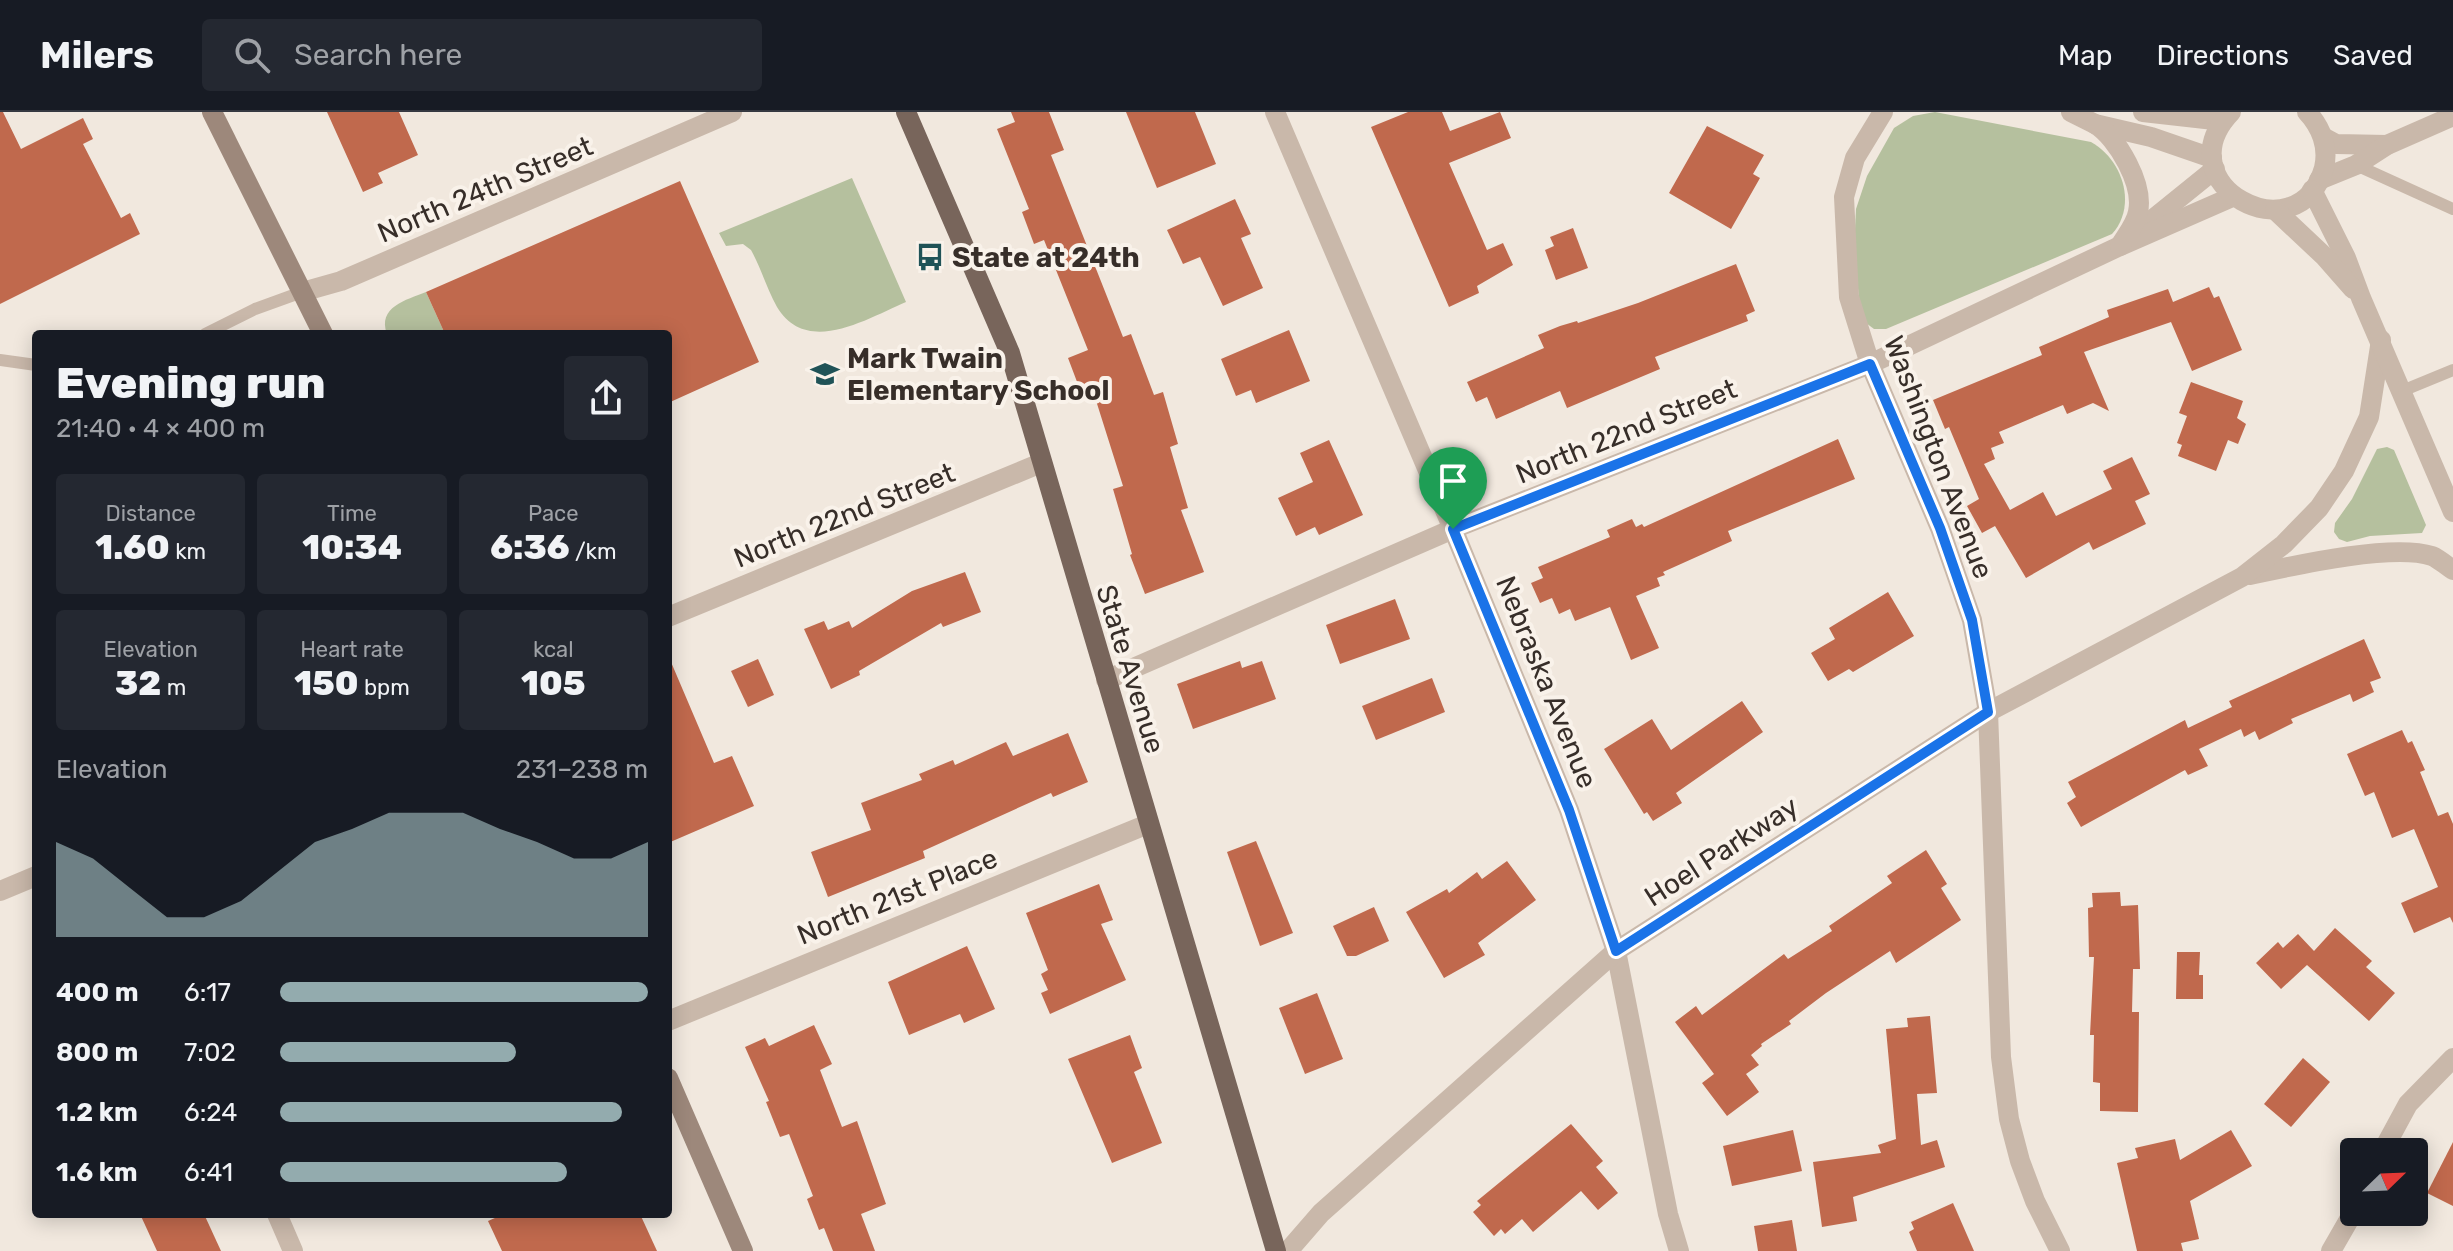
<!DOCTYPE html>
<html lang="en">
<head>
<meta charset="utf-8">
<style>
	:root { --surface:#171b24; --page:#242831; --text:#f1f3f6; --muted:#9ea1a6; --line:#363941; --accent:#93abae }
	body { margin:0; font-family:Rubik,sans-serif; background:var(--page); color:var(--text); height:100vh; display:flex; flex-direction:column; font-size:30px; white-space:nowrap }
	* { box-sizing:border-box; margin:0 }
	p { font-size:26px; color:var(--muted) }
	.icon { flex:none; width:44px; height:44px; fill:none; stroke:currentColor; stroke-width:2; stroke-linecap:round; stroke-linejoin:round }
	.map { position:relative; flex:1; overflow:hidden }
	.details { position:absolute; left:32px; top:218px; width:640px; height:888px; display:flex; flex-direction:column; background:var(--surface); border-radius:8px; box-shadow:0 4px 20px #0003 }
	.details>* { flex:none }
	.needle { width:52px; rotate:67deg }
	.controls { position:absolute; left:2340px; top:1026px; display:grid; gap:16px }
	.controls a { display:grid; place-items:center; width:88px; height:88px; border-radius:8px; background:var(--surface); box-shadow:0 4px 20px #0003; font-size:40px }
	.pin { position:absolute; display:grid; place-items:center; width:68px; height:68px; color:#fff; margin:-82px -34px; border-radius:50% 50% 50% 0; rotate:-45deg; box-shadow:0 0 8px #0007 }
	.pin .icon { rotate:45deg }
	.round { display:grid; place-items:center; flex:none; width:84px; height:84px; border-radius:8px; background:var(--page) }
	.headline { display:flex; align-items:center; justify-content:space-between; height:136px; padding:0 24px }
	h1 { font-size:44px; font-weight:800; line-height:60px }
	.figures { display:grid; grid-template-columns:repeat(3,1fr); gap:12px; height:136px; padding:8px 24px }
	.figures div { display:grid; align-content:center; border-radius:8px; background:var(--page); text-align:center }
	.figures b { font-size:34px; font-weight:800 }
	.figures small { font-size:22px; font-weight:400 }
	.figures p { font-size:22px }
	.chart { height:224px; padding:16px 24px }
	.chart p { display:flex; justify-content:space-between }
	.chart svg { width:100%; height:144px; margin-top:8px; fill:var(--accent); opacity:.7 }
	ul { padding:0 24px; list-style:none; font-size:26px }
	li { display:grid; grid-template-columns:128px 96px 1fr; align-items:center; height:60px }
	li i { height:20px; border-radius:10px; background:var(--accent) }
	header { display:flex; align-items:center; gap:48px; box-sizing:border-box; height:112px; padding:0 40px; background:var(--surface); border-bottom:2px solid var(--line) }
	header strong { font-size:38px }
	nav { display:flex; gap:44px; margin-inline-start:auto; font-size:28px }
	.search { width:560px; height:72px; background:var(--page); display:flex; align-items:center; gap:20px; box-sizing:border-box; padding:0 28px; border-radius:8px; color:var(--muted); font-size:30px }
	.map>svg:first-child { display:block }
	.green { fill:#b5c09e }
	.building { fill:#c0694d }
	.lines { fill:none; stroke-linecap:round; stroke-linejoin:round }
	.service { stroke:#c9b8aa; stroke-width:12 }
	.minor { stroke:#c9b8aa; stroke-width:20 }
	.tertiary { stroke:#c9b8aa; stroke-width:20 }
	.secondary { stroke:#9d887b; stroke-width:20 }
	.primary { stroke:#78655b; stroke-width:20 }
	.route-casing { stroke:#fff; stroke-width:16 }
	.route { stroke:#1a73e8; stroke-width:10 }
	.labels { text-anchor:middle; stroke-width:8; stroke-linejoin:round; paint-order:stroke }
	.street-label { font-size:28px; fill:#372e29; stroke:#f9f2ea }
	.poi-label { font-size:28px; font-weight:bold; fill:#372e29; stroke:#f9f2ea; text-anchor:start }
</style>
</head>
<body>
<header>
<strong>Milers</strong>
<div class="search"><svg class="icon" aria-label="search" viewBox="0 0 24 24"><circle cx="10" cy="10" r="6"/><path d="M15 15l6 6"/></svg>Search here</div>
<nav><a>Map</a><a>Directions</a><a>Saved</a></nav>
</header>
<div class="map">
<svg width="2453" height="1139" viewBox="0 0 2453 1139">
	<rect width="100%" height="100%" fill="#f1e8de"/>
	<g class="green">
		<path d="M 1935,0 L 2091,30 C 2122,47 2138,93 2112,122 L 1886,217 L 1874,217 L 1866,211 L 1859,186 L 1854,137 L 1856,97 L 1867,64 L 1894,16 L 1913,4 Z"/>
		<path d="M 852,66 L 906,190 C 868,206 807,245 777,195 C 767,177 761,156 751,138 L 743,132 L 726,134 L 719,121 Z"/>
		<path d="M 426,180 L 445,222 L 387,222 C 377,195 406,188 426,180 Z"/>
		<polygon points="2387,335 2394,338 2426,413 2422,421 2370,424 2347,430 2339,427 2334,420 2335,411 2352,387 2377,337"/>
	</g>
	<g class="building">
		<polygon points="0,0 3,0 21,37 83,6 93,27 83,32 121,106 130,101 140,122 0,192"/>
		<polygon points="327,0 399,0 418,43 378,61 383,71 363,80"/>
		<polygon points="1011,0 1049,0 1064,38 1051,43 1123,225 1131,222 1154,283 1163,280 1178,332 1170,335 1188,396 1181,398 1204,460 1145,482 1130,443 1132,442 1113,377 1123,374 1093,279 1082,283 1068,246 1088,238 1044,128 1034,132 1022,100 1029,97 997,17 1015,10"/>
		<polygon points="1126,0 1195,0 1216,52 1157,76"/>
		<polygon points="1408,0 1442,0 1450,19 1500,0 1511,26 1449,51 1487,138 1503,131 1513,153 1477,174 1479,181 1449,195 1371,15"/>
		<polygon points="1707,14 1764,43 1753,62 1760,66 1731,117 1669,81"/>
		<polygon points="680,69 759,250 668,291 668,222 445,222 426,180"/>
		<polygon points="1235,87 1251,122 1241,126 1263,176 1223,194 1200,145 1183,152 1167,118"/>
		<polygon points="1573,116 1588,156 1556,168 1545,138 1554,134 1550,125"/>
		<polygon points="1736,152 1755,199 1746,203 1748,209 1655,245 1660,257 1567,296 1560,279 1496,307 1487,285 1476,290 1467,270 1544,236 1538,223 1560,214 1577,209 1578,211 1638,191"/>
		<polygon points="2209,175 2214,186 2219,184 2242,238 2192,259 2171,210 2084,240 2109,299 2093,291 2067,302 2063,293 1999,320 2004,331 1991,336 1995,347 1984,352 2010,398 2043,380 2056,404 2112,377 2103,359 2132,345 2150,382 2135,389 2146,412 2093,438 2089,430 2026,466 1995,414 1982,421 1967,394 1979,387 1949,315 1945,317 1933,288 2042,243 2039,235 2109,205 2107,198 2168,177 2173,190"/>
		<polygon points="1289,218 1310,269 1256,291 1251,278 1236,284 1221,247"/>
		<polygon points="2191,270 2243,289 2237,306 2246,312 2238,332 2228,328 2216,359 2178,344 2182,333 2177,331 2187,304 2179,301"/>
		<polygon points="1838,327 1855,367 1728,419 1732,429 1663,460 1665,463 1657,466 1660,474 1636,484 1659,536 1631,548 1610,495 1575,509 1570,497 1559,502 1552,486 1540,491 1531,471 1543,466 1538,455 1610,425 1607,418 1632,407 1636,415 1642,412 1644,415"/>
		<polygon points="1329,328 1363,403 1319,423 1315,415 1296,424 1278,386 1313,370 1300,341"/>
		<polygon points="965,460 981,500 943,515 941,511 859,559 860,563 831,577 804,517 824,509 828,518 849,509 852,516 912,479"/>
		<polygon points="1888,480 1914,524 1853,560 1849,557 1828,569 1811,541 1835,527 1829,516"/>
		<polygon points="1395,487 1410,527 1340,552 1326,513"/>
		<polygon points="2364,527 2381,566 2370,570 2374,580 2353,590 2350,582 2291,607 2293,611 2259,628 2255,619 2244,625 2241,617 2199,637 2208,654 2188,663 2185,658 2081,715 2067,691 2076,685 2068,670 2185,608 2188,616 2232,595 2229,589"/>
		<polygon points="668,543 714,651 732,644 754,694 668,731"/>
		<polygon points="758,547 774,583 748,595 731,559"/>
		<polygon points="1240,549 1242,556 1262,549 1276,587 1193,617 1177,572"/>
		<polygon points="1432,566 1445,600 1376,628 1362,594"/>
		<polygon points="1742,589 1763,620 1676,681 1682,691 1653,709 1647,700 1644,702 1604,637 1652,607 1671,638"/>
		<polygon points="2402,618 2408,631 2412,629 2425,658 2420,660 2438,704 2448,700 2453,712 2453,811 2450,805 2414,821 2401,791 2438,775 2414,717 2392,726 2374,680 2365,684 2347,642"/>
		<polygon points="1068,621 1088,670 1053,685 1051,681 923,739 925,746 828,785 811,740 871,718 861,691 922,668 919,662 953,648 955,653 1006,630 1013,644"/>
		<polygon points="1256,729 1293,821 1260,834 1227,740"/>
		<polygon points="1926,738 1947,772 1941,776 1961,808 1896,851 1890,839 1826,881 1789,909 1791,912 1761,932 1762,934 1751,943 1759,953 1746,962 1759,980 1727,1004 1702,971 1714,962 1675,910 1696,894 1702,903 1784,842 1788,847 1832,819 1829,814 1892,771 1887,764"/>
		<polygon points="1507,749 1536,788 1478,831 1485,843 1444,866 1406,800 1447,777 1449,781 1477,760 1482,767"/>
		<polygon points="1099,772 1113,808 1101,812 1126,868 1050,902 1041,881 1048,878 1041,862 1048,858 1026,801"/>
		<polygon points="2120,780 2121,794 2138,793 2140,857 2133,857 2132,900 2139,900 2138,1000 2100,999 2100,971 2093,970 2094,923 2090,923 2094,845 2089,845 2088,796 2093,795 2092,781"/>
		<polygon points="1374,795 1389,829 1356,844 1347,844 1333,814"/>
		<polygon points="2335,816 2372,849 2366,855 2395,881 2369,909 2307,853 2281,877 2256,851 2278,830 2283,836 2298,822 2314,839"/>
		<polygon points="967,834 995,897 964,911 960,902 909,923 888,870"/>
		<polygon points="2177,840 2200,840 2199,863 2203,863 2203,887 2176,887"/>
		<polygon points="1317,881 1343,947 1305,962 1279,896"/>
		<polygon points="1930,904 1937,981 1917,982 1921,1033 1937,1028 1945,1055 1853,1085 1857,1109 1822,1115 1813,1050 1881,1041 1878,1033 1896,1027 1886,917 1908,915 1907,906"/>
		<polygon points="814,913 832,952 820,958 842,1015 857,1009 886,1092 861,1102 875,1139 833,1139 824,1116 819,1118 807,1087 813,1084 789,1022 780,1025 766,990 769,989 745,935 765,926 769,934"/>
		<polygon points="1130,923 1142,956 1134,960 1162,1031 1112,1051 1068,947"/>
		<polygon points="2303,946 2330,970 2291,1015 2264,992"/>
		<polygon points="1571,1012 1603,1049 1596,1055 1618,1081 1598,1098 1581,1079 1533,1120 1522,1107 1505,1122 1501,1117 1494,1124 1473,1100 1481,1093 1477,1089"/>
		<polygon points="1793,1018 1802,1059 1732,1074 1723,1034"/>
		<polygon points="2231,1018 2252,1054 2190,1089 2199,1127 2181,1131 2183,1139 2137,1139 2117,1051 2138,1046 2135,1036 2175,1027 2180,1048"/>
		<polygon points="2453,1030 2453,1094 2427,1081"/>
		<polygon points="1953,1091 1974,1139 1917,1139 1909,1120 1914,1117 1911,1110"/>
		<polygon points="140,1102 204,1102 221,1139 157,1139"/>
		<polygon points="504,1102 640,1102 657,1139 502,1139 488,1109"/>
		<polygon points="1792,1108 1797,1139 1758,1139 1754,1114"/>
	</g>
	<g class="lines">
		<g class="service">
			<polyline points="2356,53 2453,97"/>
			<polyline points="205,222 255,197 302,180"/>
			<polyline points="0,248 36,253"/>
			<polyline points="2402,279 2453,258"/>
		</g>
		<g class="minor">
			<polyline points="1275,0 1453,417 1569,698 1616,839 1668,1102 1679,1139"/>
			<polyline points="1883,0 1855,46 1844,85 1849,185 1870,252 1940,416 1972,508 1988,600 2001,945 2009,1007 2020,1049 2035,1089 2060,1139"/>
			<polyline points="2323,25 2336,32 2387,33"/>
			<polyline points="2319,68 2356,53 2387,33 2453,4"/>
			<polyline points="2142,116 2215,57"/>
			<polyline points="302,180 341,169 732,0"/>
			<path d="M 2250,463 C 2292,454 2392,431 2432,444 C 2439,447 2447,454 2453,458"/>
			<polyline points="668,505 1041,351"/>
			<polyline points="1106,568 1453,417 1870,252 2120,134 2232,85"/>
			<polyline points="0,779 36,764"/>
			<polyline points="668,909 1148,712"/>
			<polyline points="2382,1040 2408,992 2453,946"/>
			<polyline points="277,1102 293,1139"/>
			<polyline points="1288,1139 1321,1101 1616,839 1988,600 2242,465 2284,432 2319,396 2344,359 2369,305 2381,228"/>
			<polyline points="2331,1139 2354,1099"/>
		</g>
		<g class="tertiary">
			<polyline points="2071,0 2095,12 2151,25 2212,46"/>
			<polyline points="2143,0 2223,9"/>
			<path d="M 2231,0 C 2162,72 2298,146 2324,56 C 2329,35 2321,15 2307,0"/>
			<path d="M 2095,12 C 2118,26 2144,73 2138,100 C 2136,112 2126,124 2120,134"/>
			<polyline points="2312,78 2346,146 2361,186 2453,400"/>
			<polyline points="2275,98 2324,144 2353,177"/>
		</g>
		<g class="secondary">
			<polyline points="212,0 323,222"/>
			<polyline points="668,966 743,1139"/>
		</g>
		<polyline class="primary" points="906,0 1010,241 1276,1139"/>
	</g>
	<g class="lines">
		<defs>
			<polygon id="route" points="1870,252 1940,416 1972,508 1988,600 1616,839 1569,698 1453,417"/>
		</defs>
		<use href="#route" class="route-casing"/>
		<use href="#route" class="route"/>
	</g>
	<defs>
		<symbol id="bus-bare" viewBox="-9 -9 18 18"><path d="M-5-6H5V4H4V6H2V4H-2V6H-4V4H-5ZM-3.5-4V0h7V-4ZM-3.5 1.2v1.5H-2V1.2ZM2 1.2v1.5H3.5V1.2Z" fill="#205357" stroke="#f9f2ea" stroke-width="2.5" paint-order="stroke"/></symbol>
		<symbol id="school-bare" viewBox="-9 -9 18 18"><path d="M0-5L7-2L0 1L-7-2ZM-4 1L0 2.5L4 1V4Q0 6-4 4Z" fill="#205357" stroke="#f9f2ea" stroke-width="2.5" paint-order="stroke"/></symbol>
	</defs>
	<g fill-rule="evenodd">
		<use href="#bus-bare" x="910" y="125" width="40" height="40"/>
		<use href="#school-bare" x="805" y="242" width="40" height="40"/>
	</g>
	<g class="labels">
		<g class="street-label">
			<text transform="translate(485 77) rotate(-23)" y="10">North 24th Street</text>
			<text transform="translate(1626 319) rotate(-22)" y="10">North 22nd Street</text>
			<text transform="translate(1939 345) rotate(69)" y="10">Washington Avenue</text>
			<text transform="translate(844 403) rotate(-22)" y="10">North 22nd Street</text>
			<text transform="translate(1131 557) rotate(73)" y="10">State Avenue</text>
			<text transform="translate(1547 570) rotate(68)" y="10">Nebraska Avenue</text>
			<text transform="translate(1721 739) rotate(-33)" y="10">Hoel Parkway</text>
			<text transform="translate(897 784) rotate(-22)" y="10">North 21st Place</text>
		</g>
		<g class="poi-label">
			<text x="952" y="155">State at 24th</text>
			<text x="847" y="256">Mark Twain<tspan x="847" dy="32">Elementary School</tspan></text>
		</g>
	</g>
</svg>
<div class="controls">
<a><svg class="needle" viewBox="-14 -14 28 28"><path d="M0-13l5 13h-10z" fill="#e53935"/><path d="M0 13l5-13h-10z" fill="#9ea1a6"/></svg></a>
</div>
<div class="pin" style="left:1453px;top:417px;background:#1e9e55"><svg class="icon" aria-label="arrive" viewBox="0 0 24 24"><path d="M6 21V4h12l-3 4 3 4H6"/></svg></div>
<section class="details">
<div class="headline"><div><h1>Evening run</h1><p>21:40 · 4 × 400 m</p></div><a class="round"><svg class="icon" aria-label="share" viewBox="0 0 24 24"><path d="M12 15V3M7 8l5-5 5 5M5 13v7h14v-7"/></svg></a></div>
<div class="figures">
<div><p>Distance</p><b>1.60<small> km</small></b></div>
<div><p>Time</p><b>10:34</b></div>
<div><p>Pace</p><b>6:36<small> /km</small></b></div>
</div>
<div class="figures">
<div><p>Elevation</p><b>32<small> m</small></b></div>
<div><p>Heart rate</p><b>150<small> bpm</small></b></div>
<div><p>kcal</p><b>105</b></div>
</div>
<div class="chart"><p><span>Elevation</span>231–238 m</p>
<svg viewBox="0 0 160 44" preserveAspectRatio="none"><path d="M0 44V15L10 20L20 29L30 38L40 38L50 33L60 24L70 15L80 11L90 6L100 6L110 6L120 11L130 15L140 20L150 20L160 15V44z"/></svg>
</div>
<ul>
<li><b>400 m</b>6:17<i style="width:100%"></i></li>
<li><b>800 m</b>7:02<i style="width:64%"></i></li>
<li><b>1.2 km</b>6:24<i style="width:93%"></i></li>
<li><b>1.6 km</b>6:41<i style="width:78%"></i></li>
</ul>
</section>
</div>
</body>
</html>
